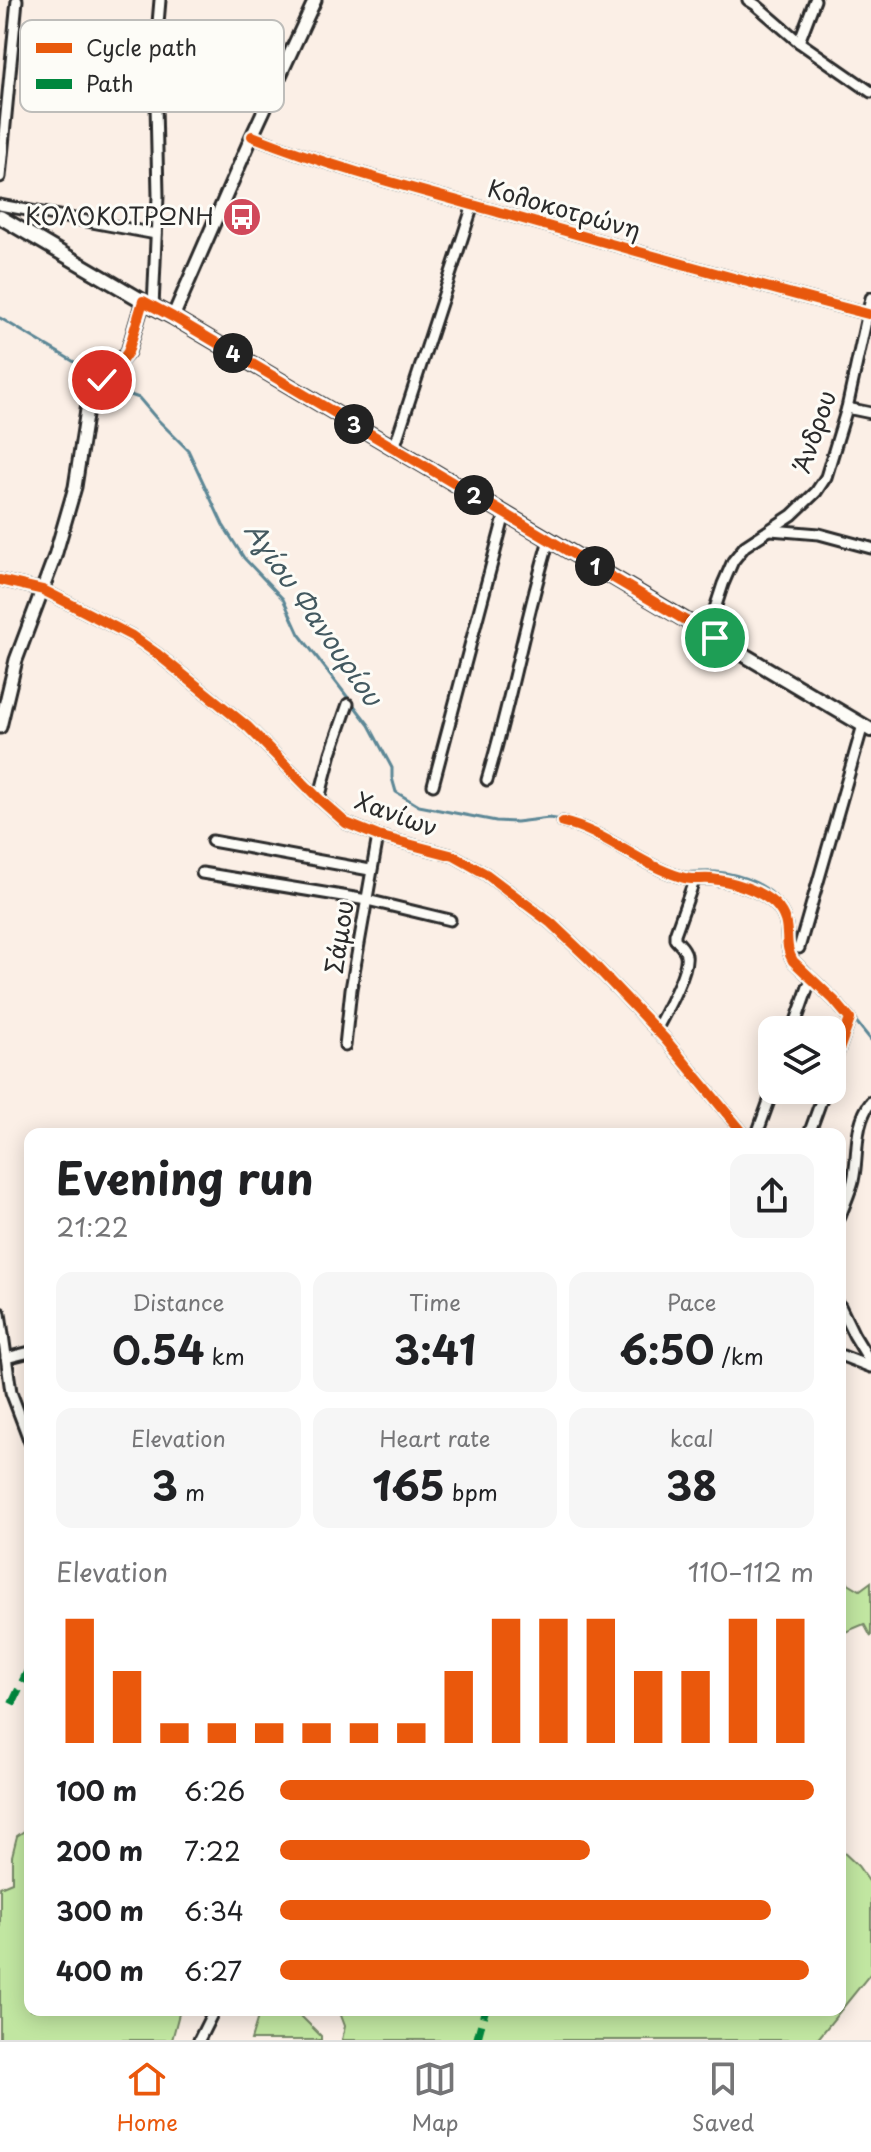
<!DOCTYPE html>
<html lang="en">
<head>
<meta charset="utf-8">
<style>
	:root { --surface:#fff; --page:#f6f6f6; --text:#202124; --muted:#757577; --line:#e0e0e0; --accent:#ea580c }
	body { margin:0; font-family:"Playpen Sans",sans-serif; background:var(--page); color:var(--text); height:100vh; display:flex; flex-direction:column; font-size:30px; white-space:nowrap }
	* { box-sizing:border-box; margin:0 }
	p { font-size:26px; color:var(--muted) }
	.icon { flex:none; width:44px; height:44px; fill:none; stroke:currentColor; stroke-width:2; stroke-linecap:round; stroke-linejoin:round }
	.map { position:relative; flex:1; overflow:hidden }
	.panel { position:absolute; left:24px; top:1128px; width:822px; height:888px; display:flex; flex-direction:column; background:var(--surface); border-radius:16px; box-shadow:0 4px 20px #0003 }
	.panel>* { flex:none }
	.controls { position:absolute; left:758px; top:1016px; display:grid; gap:16px }
	.controls a { display:grid; place-items:center; width:88px; height:88px; border-radius:16px; background:var(--surface); box-shadow:0 4px 20px #0003; font-size:40px }
	.pin { position:absolute; display:grid; place-items:center; width:68px; height:68px; color:#fff; margin:-34px; border:4px solid #fff; border-radius:50%; box-shadow:0 2px 8px #0007 }
	.km { position:absolute; width:40px; height:40px; margin:-20px; border-radius:50%; background:#222; color:#fff; font-size:22px; line-height:40px; text-align:center }
	.round { display:grid; place-items:center; flex:none; width:84px; height:84px; border-radius:16px; background:var(--page) }
	.overview { display:flex; align-items:center; justify-content:space-between; height:136px; padding:0 32px }
	h1 { font-size:44px; font-weight:700; line-height:60px }
	.metrics { display:grid; grid-template-columns:repeat(3,1fr); gap:12px; height:136px; padding:8px 32px }
	.metrics div { display:grid; align-content:center; border-radius:16px; background:var(--page); text-align:center }
	.metrics b { font-size:40px; font-weight:700 }
	.metrics small { font-size:22px; font-weight:400 }
	.metrics p { font-size:22px }
	.chart { height:224px; padding:16px 32px }
	.chart p { display:flex; justify-content:space-between }
	.chart svg { width:100%; height:144px; margin-top:8px; stroke:var(--accent); stroke-width:6 }
	ul { padding:0 32px; list-style:none; font-size:26px }
	li { display:grid; grid-template-columns:128px 96px 1fr; align-items:center; height:60px }
	li i { height:20px; border-radius:10px; background:var(--accent) }
	.dock { display:flex; justify-content:space-around; align-items:center; height:112px; border-top:2px solid var(--line); background:var(--surface); font-size:22px; color:var(--muted) }
	.dock a { display:grid; justify-items:center; gap:4px }
	.dock .current { color:var(--accent) }
	.map>svg:first-child { display:block }
	.green { fill:#c1e6a1; stroke:#768866; stroke-width:2 }
	.lines { fill:none; stroke-linecap:round; stroke-linejoin:round }
	.stream { stroke:#5c8796; stroke-width:3 }
	.minor-casing { stroke:#2b2b2b; stroke-width:15 }
	.tertiary-casing { stroke:#2b2b2b; stroke-width:17 }
	.secondary-casing { stroke:#2b2b2b; stroke-width:18 }
	.minor { stroke:#fdfcf7; stroke-width:9 }
	.tertiary { stroke:#fdfcf7; stroke-width:11 }
	.secondary { stroke:#fdfcf7; stroke-width:12 }
	.quiet { stroke:#00873e; stroke-width:8; stroke-dasharray:16 8; stroke-linecap:butt }
	.cycleway-casing { stroke:#fdfcf7; stroke-width:15 }
	.cycleway { stroke:#e8590c; stroke-width:10 }
	.route-casing { stroke:#fff; stroke-width:16 }
	.route { stroke:#ea580c; stroke-width:10 }
	.labels { text-anchor:middle; stroke-width:6; stroke-linejoin:round; paint-order:stroke }
	.street-label { font-size:24px; fill:#2b2b2b; stroke:#fdfcf7 }
	.poi-label { font-size:24px; fill:#2b2b2b; stroke:#fdfcf7; text-anchor:end }
	.water-label { font-size:26px; font-style:italic; fill:#435960; stroke:#fdfcf7 }
	.key { fill:#fdfcf7; stroke:#bebdba; stroke-width:2 }
	.key-label { font-size:22px; fill:#2b2b2b }
</style>
</head>
<body>
<div class="map">
<svg width="871" height="2040" viewBox="0 0 871 2040">
	<rect width="100%" height="100%" fill="#fbefe6"/>
	<filter id="ink" filterUnits="userSpaceOnUse"><feTurbulence type="fractalNoise" baseFrequency=".0125" numOctaves="2"/><feDisplacementMap in="SourceGraphic" scale="16" xChannelSelector="R" yChannelSelector="G"/><feConvolveMatrix kernelMatrix="1 2 1 2 8 2 1 2 1" color-interpolation-filters="sRGB"/></filter>
	<g filter="url(#ink)">
		<g class="green">
			<polygon points="840,1578 860,1590 871,1582 871,1637 864,1624 845,1632 840,1637"/>
			<polygon points="30,1827 30,2010 180,2010 172,2040 0,2040 0,1887 12,1882 12,1856 17,1836"/>
			<polygon points="840,1849 858,1866 871,1884 871,1973 817,2040 342,2040 345,2026 339,2010 840,2010"/>
			<polygon points="260,2010 295,2010 321,2036 321,2040 251,2040"/>
		</g>
		<g class="lines">
			<g class="stream">
				<polyline points="0,318 93,373"/>
				<polyline points="122,392 139,398 156,418 188,450 223,525 244,558 283,599 299,634 369,725 392,768 392,778 396,792 419,806 496,821 516,822 549,818 563,820"/>
				<path d="M 678,872 C 691,873 703,871 716,872 C 741,874 775,886 785,911"/>
				<polyline points="854,1019 871,1040"/>
			</g>
			<defs>
				<g id="minor">
					<polyline points="748,0 756,5 799,42 871,92"/>
					<polyline points="799,42 815,0"/>
					<path d="M 252,136 C 335,169 423,191 509,215 C 628,249 748,283 868,314"/>
					<polyline points="0,177 17,0"/>
					<polyline points="0,205 156,234"/>
					<polyline points="153,307 158,196 155,58 160,0"/>
					<polyline points="847,408 871,413"/>
					<polyline points="394,448 473,205"/>
					<polyline points="771,530 819,534 871,548"/>
					<polyline points="0,580 43,590 132,636 156,653 248,727 319,799 346,823 378,836 454,856 486,874 551,923 588,958 665,1039 744,1134"/>
					<polyline points="707,633 723,584 733,561 745,546 792,515 816,492 826,477 847,408 871,298"/>
					<path d="M 487,780 C 511,701 525,619 549,540"/>
					<polyline points="433,785 505,514"/>
					<polyline points="319,799 331,753 348,704"/>
					<path d="M 563,822 C 606,832 638,864 681,877 C 692,881 700,878 711,879 C 732,881 760,890 775,904 C 795,925 781,941 793,961 L 834,1000 L 850,1019 L 832,1069"/>
					<polyline points="212,841 370,870"/>
					<polyline points="202,873 367,900 450,920"/>
					<polyline points="799,948 863,725"/>
					<path d="M 656,1030 C 664,1015 689,971 686,955 C 685,948 679,944 675,939 L 675,934 L 694,881"/>
					<polyline points="793,1030 808,987 813,981"/>
					<polyline points="345,1046 351,989 378,836"/>
					<polyline points="757,1134 773,1090"/>
					<polyline points="809,1134 825,1090"/>
					<path d="M 840,1217 C 844,1205 850,1193 853,1181 C 859,1155 853,1125 871,1102"/>
					<polyline points="840,1306 854,1335 871,1363"/>
					<polyline points="0,1313 11,1392 30,1442"/>
					<polyline points="840,1355 871,1367"/>
					<polyline points="6,1358 30,1352"/>
					<polyline points="199,2040 214,2010"/>
				</g>
				<g id="tertiary">
					<polyline points="173,317 252,136 315,0"/>
					<polyline points="0,727 16,660 55,556 75,487 88,403 94,390 128,352 143,301"/>
				</g>
				<polyline id="secondary" points="0,217 143,301 173,317 871,730"/>
			</defs>
			<use href="#minor" class="minor-casing"/>
			<use href="#tertiary" class="tertiary-casing"/>
			<use href="#secondary" class="secondary-casing"/>
			<use href="#minor" class="minor"/>
			<use href="#tertiary" class="tertiary"/>
			<use href="#secondary" class="secondary"/>
			<g class="quiet">
				<polyline points="12,1704 30,1666"/>
				<polyline points="477,2040 485,2010"/>
			</g>
			<defs>
				<g id="cycleway">
					<path d="M 252,136 C 335,169 423,191 509,215 C 628,249 748,283 868,314"/>
					<polyline points="0,580 43,590 132,636 156,653 248,727 319,799 346,823 378,836 454,856 486,874 551,923 588,958 665,1039 744,1134"/>
					<path d="M 563,822 C 606,832 638,864 681,877 C 692,881 700,878 711,879 C 732,881 760,890 775,904 C 795,925 781,941 793,961 L 834,1000 L 850,1019 L 832,1069"/>
				</g>
			</defs>
			<use href="#cycleway" class="cycleway-casing"/>
			<use href="#cycleway" class="cycleway"/>
		</g>
	</g>
	<g class="lines" filter="url(#ink)">
		<defs>
			<polyline id="route" points="102,380 120,363 128,352 143,301 173,317 715,638"/>
		</defs>
		<use href="#route" class="route-casing"/>
		<use href="#route" class="route"/>
	</g>
	<defs>
		<symbol id="bus-disc" viewBox="-11 -11 22 22"><circle r="9.5" fill="#d1495b" stroke="#fdfcf7"/><path d="M-5-6H5V4H4V6H2V4H-2V6H-4V4H-5ZM-3.5-4V0h7V-4ZM-3.5 1.2v1.5H-2V1.2ZM2 1.2v1.5H3.5V1.2Z" fill="#fff"/></symbol>
	</defs>
	<g fill-rule="evenodd">
		<use href="#bus-disc" x="220" y="195" width="44" height="44"/>
	</g>
	<g class="labels">
		<g class="street-label">
			<text transform="translate(564 210) rotate(16)" y="8">Κολοκοτρώνη</text>
			<text transform="translate(815 432) rotate(-71)" y="8">Άνδρου</text>
			<text transform="translate(396 815) rotate(20)" y="8">Χανίων</text>
			<text transform="translate(340 937) rotate(-81)" y="8">Σάμου</text>
		</g>
		<g class="poi-label">
			<text x="214" y="225">ΚΟΛΟΚΟΤΡΩΝΗ</text>
		</g>
		<g class="water-label">
			<text transform="translate(313 614) rotate(55)" y="9">Αγίου Φανουρίου</text>
		</g>
	</g>
	<rect x="20" y="20" width="264" height="92" rx="12" class="key"/>
	<rect x="36" y="43" width="36" height="10" fill="#e8590c"/>
	<rect x="36" y="79" width="36" height="10" fill="#00873e"/>
	<g class="key-label">
		<text x="86" y="56">Cycle path</text>
		<text x="86" y="92">Path</text>
	</g>
</svg>
<div class="controls">
<a><svg class="icon" aria-label="layers" viewBox="0 0 24 24"><path d="M12 4l9 5-9 5-9-5zM3 14l9 5 9-5"/></svg></a>
</div>
<div class="pin" style="left:715px;top:638px;background:#1e9e55"><svg class="icon" aria-label="arrive" viewBox="0 0 24 24"><path d="M6 21V4h12l-3 4 3 4H6"/></svg></div>
<div class="pin" style="left:102px;top:380px;background:#d93025"><svg class="icon" aria-label="check" viewBox="0 0 24 24"><path d="M5 12l5 5 9-10"/></svg></div>
<b class="km" style="left:595px;top:566px">1</b>
<b class="km" style="left:474px;top:495px">2</b>
<b class="km" style="left:354px;top:424px">3</b>
<b class="km" style="left:233px;top:353px">4</b>
<section class="panel">
<div class="overview"><div><h1>Evening run</h1><p>21:22</p></div><a class="round"><svg class="icon" aria-label="share" viewBox="0 0 24 24"><path d="M12 15V3M7 8l5-5 5 5M5 13v7h14v-7"/></svg></a></div>
<div class="metrics">
<div><p>Distance</p><b>0.54<small> km</small></b></div>
<div><p>Time</p><b>3:41</b></div>
<div><p>Pace</p><b>6:50<small> /km</small></b></div>
</div>
<div class="metrics">
<div><p>Elevation</p><b>3<small> m</small></b></div>
<div><p>Heart rate</p><b>165<small> bpm</small></b></div>
<div><p>kcal</p><b>38</b></div>
</div>
<div class="chart"><p><span>Elevation</span>110–112 m</p>
<svg viewBox="0 0 160 44" preserveAspectRatio="none"><path d="M5 44V6M15 44V22M25 44V38M35 44V38M45 44V38M55 44V38M65 44V38M75 44V38M85 44V22M95 44V6M105 44V6M115 44V6M125 44V22M135 44V22M145 44V6M155 44V6"/></svg>
</div>
<ul>
<li><b>100 m</b>6:26<i style="width:100%"></i></li>
<li><b>200 m</b>7:22<i style="width:58%"></i></li>
<li><b>300 m</b>6:34<i style="width:92%"></i></li>
<li><b>400 m</b>6:27<i style="width:99%"></i></li>
</ul>
</section>
</div>
<nav class="dock">
<a class="current"><svg class="icon" aria-label="home" viewBox="0 0 24 24"><path d="M3 11l9-7 9 7M6 9v11h12V9"/></svg>Home</a>
<a><svg class="icon" aria-label="map" viewBox="0 0 24 24"><path d="M3 6l6-2 6 2 6-2v14l-6 2-6-2-6 2zM9 4v14M15 6v14"/></svg>Map</a>
<a><svg class="icon" aria-label="saved" viewBox="0 0 24 24"><path d="M7 4h10v16l-5-4-5 4z"/></svg>Saved</a>
</nav>
</body>
</html>
